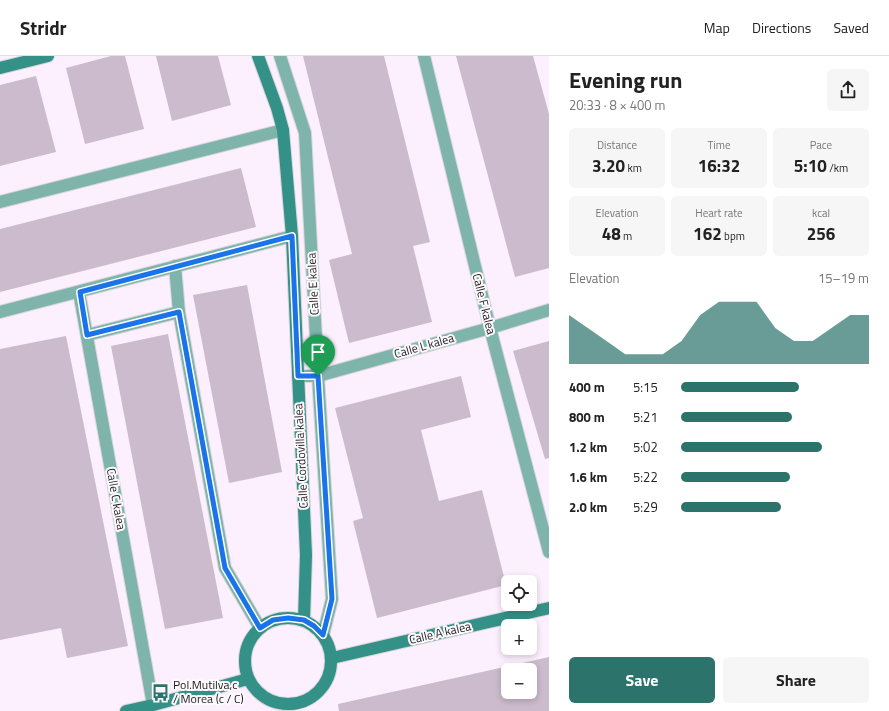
<!DOCTYPE html>
<html lang="en">
<head>
<meta charset="utf-8">
<style>
	:root { --surface:#fff; --page:#f6f6f6; --text:#222; --muted:#767676; --line:#e0e0e0; --accent:#2b736b }
	body { margin:0; font-family:"Titillium Web",sans-serif; background:var(--page); color:var(--text); height:100vh; display:flex; flex-direction:column; font-size:15px; white-space:nowrap }
	* { box-sizing:border-box; margin:0 }
	p { font-size:13px; color:var(--muted) }
	.icon { flex:none; width:22px; height:22px; fill:none; stroke:currentColor; stroke-width:2; stroke-linecap:round; stroke-linejoin:round }
	.map { position:relative; flex:1; overflow:hidden }
	.details { display:flex; flex-direction:column; background:var(--surface); width:340px }
	.details>* { flex:none }
	.tools { position:absolute; left:501px; top:519px; display:grid; gap:8px }
	.tools a { display:grid; place-items:center; width:36px; height:36px; border-radius:6px; background:var(--surface); box-shadow:0 2px 6px #0003; font-size:20px }
	.pin { position:absolute; display:grid; place-items:center; width:34px; height:34px; color:#fff; margin:-41px -17px; border-radius:50% 50% 50% 0; rotate:-45deg; box-shadow:0 0 4px #0007 }
	.pin .icon { rotate:45deg }
	.round { display:grid; place-items:center; flex:none; width:42px; height:42px; border-radius:6px; background:var(--page) }
	.summary { display:flex; align-items:center; justify-content:space-between; height:68px; padding:0 20px }
	h1 { font-size:22px; font-weight:700; line-height:30px }
	.figures { display:grid; grid-template-columns:repeat(3,1fr); gap:6px; height:68px; padding:4px 20px }
	.figures div { display:grid; align-content:center; border-radius:6px; background:var(--page); text-align:center }
	.figures b { font-size:17px; font-weight:700 }
	.figures small { font-size:11px; font-weight:400 }
	.figures p { font-size:11px }
	.chart { height:112px; padding:8px 20px }
	.chart p { display:flex; justify-content:space-between }
	.chart svg { width:100%; height:72px; margin-top:4px; fill:var(--accent); opacity:.7 }
	.primary-button { display:flex; gap:8px; margin-top:auto; padding:8px 20px }
	.primary-button a { flex:1; height:46px; border-radius:6px; background:var(--accent); color:#fff; font-size:16px; font-weight:700; line-height:46px; text-align:center }
	.primary-button a+a { background:var(--page); color:var(--text) }
	ul { padding:0 20px; list-style:none; font-size:13px }
	li { display:grid; grid-template-columns:64px 48px 1fr; align-items:center; height:30px }
	li i { height:10px; border-radius:5px; background:var(--accent) }
	header { display:flex; align-items:center; gap:24px; box-sizing:border-box; height:56px; padding:0 20px; background:var(--surface); border-bottom:1px solid var(--line) }
	header strong { font-size:19px }
	nav { display:flex; gap:22px; margin-inline-start:auto; font-size:14px }
	main { display:flex; flex:1; min-height:0 }
	.map>svg:first-child { display:block }
	.built { fill:#fceffe; fill-rule:evenodd }
	.building { fill:#cbbbcc; fill-rule:evenodd }
	.lines { fill:none; stroke-linecap:round; stroke-linejoin:round }
	.street-casing { stroke:#dad6da; stroke-width:14 }
	.secondary-casing { stroke:#dad6da; stroke-width:14 }
	.street { stroke:#7eb4ac; stroke-width:12 }
	.secondary { stroke:#349187; stroke-width:12 }
	.route-casing { stroke:#fff; stroke-width:8 }
	.route { stroke:#1a73e8; stroke-width:5 }
	.labels { text-anchor:middle; stroke-width:4; stroke-linejoin:round; paint-order:stroke }
	.street-label { font-size:12px; fill:#201b21; stroke:#fdfafd }
	.poi-label { font-size:12px; fill:#201b21; stroke:#fdfafd; text-anchor:start }
</style>
</head>
<body>
<header>
<strong>Stridr</strong>
<nav><a>Map</a><a>Directions</a><a>Saved</a></nav>
</header>
<main>
<div class="map">
<svg width="549" height="655" viewBox="0 0 549 655">
	<rect width="100%" height="100%" fill="#fdfafd"/>
	<path class="built" d="M 0,0 L 549,0 L 549,655 L 0,655 ZM 508,526 L 530,526 L 530,548 L 508,548 ZM 508,570 L 530,570 L 530,592 L 508,592 ZM 508,614 L 530,614 L 530,636 L 508,636 Z"/>
	<g class="building">
		<polygon points="111,0 125,0 144,73 85,88 66,12"/>
		<polygon points="156,0 218,0 231,49 172,65"/>
		<polygon points="303,0 384,0 430,186 413,190 432,266 349,287 329,204 352,198"/>
		<polygon points="456,0 533,0 549,58 549,212 515,221"/>
		<polygon points="36,20 56,96 0,110 0,29"/>
		<polygon points="241,112 256,171 0,236 0,173"/>
		<polygon points="247,229 282,416 229,427 193,239"/>
		<polygon points="168,278 223,562 165,573 111,290"/>
		<polygon points="66,280 128,590 67,602 61,572 0,584 0,293"/>
		<polygon points="549,285 549,402 545,403 513,295"/>
		<polygon points="461,320 471,361 421,374 439,445 482,434 506,529 377,562 353,465 363,462 335,352"/>
		<path d="M 549,601 L 549,655 L 339,655 L 338,648 ZM 508,614 L 530,614 L 530,636 L 508,636 Z"/>
	</g>
	<g class="lines">
		<defs>
			<g id="street">
				<polyline points="280,0 305,77 318,320 332,543 323,579"/>
				<polyline points="424,0 490,272 549,496"/>
				<polyline points="0,146 283,74"/>
				<polyline points="175,210 179,256 225,512 260,572"/>
				<polyline points="79,236 153,649"/>
				<polyline points="0,256 292,180"/>
				<polyline points="87,279 179,256"/>
				<polyline points="298,320 318,320 490,272 549,254"/>
			</g>
			<g id="secondary">
				<polyline points="258,0 277,52 283,74 292,180 306,499 304,564"/>
				<polyline points="0,12 48,0"/>
				<circle cx="288" cy="605" r="43"/>
				<polyline points="332,602 549,552"/>
				<polyline points="126,655 153,649 248,623"/>
			</g>
		</defs>
		<use href="#street" class="street-casing"/>
		<use href="#secondary" class="secondary-casing"/>
		<use href="#street" class="street"/>
		<use href="#secondary" class="secondary"/>
	</g>
	<g class="lines">
		<defs>
			<polygon id="route" points="292,180 298,320 318,320 332,543 323,579 314,570 304,564 288,562 273,564 260,572 225,512 179,256 87,279 80,236"/>
		</defs>
		<use href="#route" class="route-casing"/>
		<use href="#route" class="route"/>
	</g>
	<defs>
		<symbol id="bus-bare" viewBox="-9 -9 18 18"><path d="M-5-6H5V4H4V6H2V4H-2V6H-4V4H-5ZM-3.5-4V0h7V-4ZM-3.5 1.2v1.5H-2V1.2ZM2 1.2v1.5H3.5V1.2Z" fill="#2b736b" stroke="#fdfafd" stroke-width="2.5" paint-order="stroke"/></symbol>
	</defs>
	<g fill-rule="evenodd">
		<use href="#bus-bare" x="148" y="624" width="25" height="25"/>
	</g>
	<g class="labels">
		<g class="street-label">
			<text transform="translate(313 228) rotate(-93)" y="4">Calle E kalea</text>
			<text transform="translate(484 248) rotate(76)" y="4">Calle F kalea</text>
			<text transform="translate(424 290) rotate(-16)" y="4">Calle L kalea</text>
			<text transform="translate(301 400) rotate(-93)" y="4">Calle Cordovilla kalea</text>
			<text transform="translate(116 443) rotate(80)" y="4">Calle C kalea</text>
			<text transform="translate(440 577) rotate(-13)" y="4">Calle A kalea</text>
		</g>
		<g class="poi-label">
			<text x="173" y="633">Pol.Mutilva,c<tspan x="173" dy="14">/ Morea (c / C)</tspan></text>
		</g>
	</g>
</svg>
<div class="tools">
<a><svg class="icon" aria-label="locate" viewBox="0 0 24 24"><circle cx="12" cy="12" r="6"/><path d="M12 2v4M12 18v4M2 12h4M18 12h4"/></svg></a>
<a>+</a>
<a>−</a>
</div>
<div class="pin" style="left:318px;top:320px;background:#1e9e55"><svg class="icon" aria-label="arrive" viewBox="0 0 24 24"><path d="M6 21V4h12l-3 4 3 4H6"/></svg></div>
</div>
<section class="details">
<div class="summary"><div><h1>Evening run</h1><p>20:33 · 8 × 400 m</p></div><a class="round"><svg class="icon" aria-label="share" viewBox="0 0 24 24"><path d="M12 15V3M7 8l5-5 5 5M5 13v7h14v-7"/></svg></a></div>
<div class="figures">
<div><p>Distance</p><b>3.20<small> km</small></b></div>
<div><p>Time</p><b>16:32</b></div>
<div><p>Pace</p><b>5:10<small> /km</small></b></div>
</div>
<div class="figures">
<div><p>Elevation</p><b>48<small> m</small></b></div>
<div><p>Heart rate</p><b>162<small> bpm</small></b></div>
<div><p>kcal</p><b>256</b></div>
</div>
<div class="chart"><p><span>Elevation</span>15–19 m</p>
<svg viewBox="0 0 160 44" preserveAspectRatio="none"><path d="M0 44V14L10 22L20 30L30 38L40 38L50 38L60 30L70 14L80 6L90 6L100 6L110 22L120 30L130 30L140 22L150 14L160 14V44z"/></svg>
</div>
<ul>
<li><b>400 m</b>5:15<i style="width:63%"></i></li>
<li><b>800 m</b>5:21<i style="width:59%"></i></li>
<li><b>1.2 km</b>5:02<i style="width:75%"></i></li>
<li><b>1.6 km</b>5:22<i style="width:58%"></i></li>
<li><b>2.0 km</b>5:29<i style="width:53%"></i></li>
</ul>
<div class="primary-button"><a>Save</a><a>Share</a></div>
</section>
</main>
</body>
</html>
